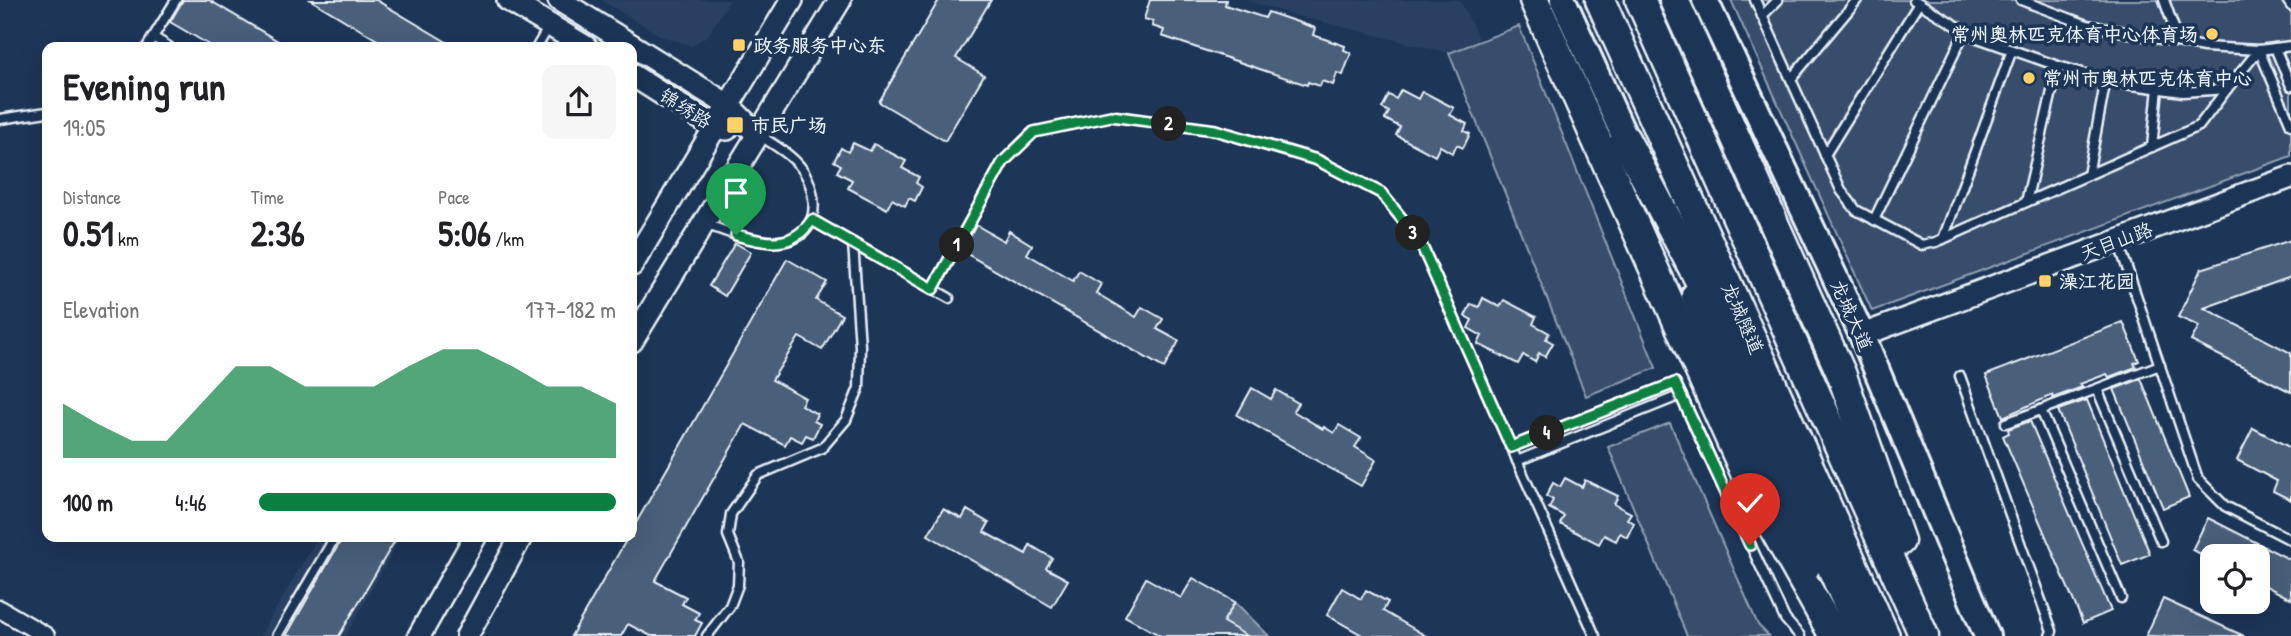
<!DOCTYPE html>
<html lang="en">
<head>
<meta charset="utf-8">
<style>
	:root { --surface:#fff; --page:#f6f6f6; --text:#202124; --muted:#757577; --accent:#0b8043 }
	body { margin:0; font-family:"Patrick Hand","LXGW WenKai TC",sans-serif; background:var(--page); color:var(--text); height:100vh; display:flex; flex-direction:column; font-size:26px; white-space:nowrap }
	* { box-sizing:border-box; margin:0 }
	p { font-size:23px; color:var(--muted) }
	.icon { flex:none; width:38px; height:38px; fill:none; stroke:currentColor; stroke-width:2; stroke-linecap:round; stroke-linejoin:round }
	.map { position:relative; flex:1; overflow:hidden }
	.panel { position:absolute; left:42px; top:42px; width:595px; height:500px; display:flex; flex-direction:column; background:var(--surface); border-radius:14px; box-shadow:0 7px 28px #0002 }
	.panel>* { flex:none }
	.buttons { position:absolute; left:2200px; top:544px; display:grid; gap:14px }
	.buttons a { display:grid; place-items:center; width:70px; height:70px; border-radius:14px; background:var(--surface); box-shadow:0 7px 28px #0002; font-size:35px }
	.pin { position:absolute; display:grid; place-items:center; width:60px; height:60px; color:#fff; margin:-72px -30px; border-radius:50% 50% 50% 0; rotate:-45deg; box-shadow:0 0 7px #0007 }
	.pin .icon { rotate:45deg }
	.km { position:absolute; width:35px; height:35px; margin:-18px; border-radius:50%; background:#222; color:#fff; font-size:19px; line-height:35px; text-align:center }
	.round { display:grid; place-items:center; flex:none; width:74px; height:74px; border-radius:14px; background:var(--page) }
	.head { display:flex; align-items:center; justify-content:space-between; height:119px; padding:0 21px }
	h1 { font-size:38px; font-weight:700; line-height:52px }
	.metrics { display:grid; grid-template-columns:repeat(3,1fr); gap:10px; height:119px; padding:7px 21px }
	.metrics div { display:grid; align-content:center }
	.metrics b { font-size:35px; font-weight:700 }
	.metrics small { font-size:19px; font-weight:400 }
	.metrics p { font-size:19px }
	.chart { height:196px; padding:14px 21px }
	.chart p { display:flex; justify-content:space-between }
	.chart svg { width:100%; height:126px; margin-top:7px; fill:var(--accent); opacity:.7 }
	ul { padding:0 21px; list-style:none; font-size:23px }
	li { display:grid; grid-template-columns:112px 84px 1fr; align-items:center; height:52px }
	li i { height:18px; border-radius:9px; background:var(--accent) }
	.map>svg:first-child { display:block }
	.built { fill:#2a4162 }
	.green { fill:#374d6c; stroke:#909fb2; stroke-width:2 }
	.water { fill:#5d7089; stroke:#95a4b5; stroke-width:2 }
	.building { fill:#495e7a; stroke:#e8f1f8; stroke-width:2 }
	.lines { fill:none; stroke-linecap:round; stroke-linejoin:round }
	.lane-casing { stroke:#e8f1f8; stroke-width:13 }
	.street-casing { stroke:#e8f1f8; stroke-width:21 }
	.secondary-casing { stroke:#e8f1f8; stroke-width:26 }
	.primary-casing { stroke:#e8f1f8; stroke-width:30 }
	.highway-casing { stroke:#e8f1f8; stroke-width:33 }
	.lane { stroke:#1d3557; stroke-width:8 }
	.street { stroke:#1d3557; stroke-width:16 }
	.secondary { stroke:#1d3557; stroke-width:21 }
	.primary { stroke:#1d3557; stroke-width:24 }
	.highway { stroke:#1d3557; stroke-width:28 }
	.route-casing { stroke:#fff; stroke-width:14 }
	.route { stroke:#0b8043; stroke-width:9 }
	.poi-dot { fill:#ffd166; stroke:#1d3557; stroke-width:2.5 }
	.labels { text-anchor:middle; stroke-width:7; stroke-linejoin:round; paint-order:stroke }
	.poi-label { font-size:19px; font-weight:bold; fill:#e8f1f8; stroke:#1d3557; text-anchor:start }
	.street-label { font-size:19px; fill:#e8f1f8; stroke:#1d3557 }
</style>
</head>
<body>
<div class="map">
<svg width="2291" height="636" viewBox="0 0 2291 636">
	<rect width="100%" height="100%" fill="#1d3557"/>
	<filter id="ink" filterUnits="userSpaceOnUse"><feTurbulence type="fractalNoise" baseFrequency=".0143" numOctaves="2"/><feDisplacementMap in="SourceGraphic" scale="14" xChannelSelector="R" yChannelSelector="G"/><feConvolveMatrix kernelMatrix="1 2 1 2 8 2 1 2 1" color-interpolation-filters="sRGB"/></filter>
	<g filter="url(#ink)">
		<g class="built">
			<polygon points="601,0 730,0 708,35 692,46 661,36"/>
			<polygon points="1246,0 1460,0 1480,41 1449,53 1294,15"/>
			<polygon points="318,537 401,537 346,636 260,636"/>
		</g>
		<g class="green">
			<polygon points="1731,0 2291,0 2291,156 1872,311"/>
			<polygon points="1519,26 1656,368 1586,396 1449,53"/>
			<polygon points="1670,423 1758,625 1769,636 1687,636 1608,447"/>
		</g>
		<polygon class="water" points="1235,602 1269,636 1232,636 1223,622"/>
		<g class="building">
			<polygon points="183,0 209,0 288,47 213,47 170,22"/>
			<polygon points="311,0 376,0 455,47 389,47"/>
			<polygon points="939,0 991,0 956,58 984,75 945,141 879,102"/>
			<polygon points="1150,0 1226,0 1225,5 1265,18 1268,12 1315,28 1313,35 1345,46 1344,50 1351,53 1343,75 1337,73 1333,85 1322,81 1320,86 1308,82 1307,85 1162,36 1164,30 1152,26 1153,21 1144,19"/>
			<polygon points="1401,90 1418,99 1422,91 1454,108 1450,115 1467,124 1464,131 1470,134 1463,148 1457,145 1452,153 1440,146 1435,156 1396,135 1400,127 1385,119 1389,112 1382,108 1389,95 1396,99"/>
			<polygon points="853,143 870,151 874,144 906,161 902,168 919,177 916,183 922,187 915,201 909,198 905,206 892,199 887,209 848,188 852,180 837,172 841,165 834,161 841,148 848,152"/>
			<polygon points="976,225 1004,241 1009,231 1032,245 1027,254 1073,281 1079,271 1101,284 1096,293 1136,317 1142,307 1163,319 1157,329 1179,341 1164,368 962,251"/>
			<polygon points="2291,240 2291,277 2204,308 2291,353 2291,392 2191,341 2199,326 2178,317 2201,269"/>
			<polygon points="735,243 751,252 725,296 709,286"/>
			<polygon points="787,259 827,282 816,300 842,315 822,350 799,337 772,380 805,398 801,405 817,414 814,421 820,424 813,438 806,435 802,442 790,436 785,445 745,424 655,581 686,597 682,604 699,613 695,620 702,623 695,636 651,636 628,624 621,636 571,636 628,537 632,537 632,530"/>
			<polygon points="1483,298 1500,307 1504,300 1536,317 1533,324 1549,333 1546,339 1553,343 1545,357 1539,353 1535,362 1523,355 1518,364 1478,344 1482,336 1468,328 1472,320 1465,316 1471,304 1479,307"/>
			<polygon points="2123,322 2139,361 2134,363 2136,367 2109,377 2107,374 2080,384 2082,387 2053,398 2052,395 2003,417 1986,375"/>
			<polygon points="2141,379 2189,497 2163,508 2114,389"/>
			<polygon points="1252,388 1271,399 1276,390 1298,403 1293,411 1323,429 1324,427 1334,433 1339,425 1361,438 1355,447 1376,460 1361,486 1237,415"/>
			<polygon points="2087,400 2150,554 2122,565 2058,410"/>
			<polygon points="2030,421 2111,611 2083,623 2003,436 2009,433 2008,429"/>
			<polygon points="2253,428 2291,448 2291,500 2273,491 2277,481 2237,460"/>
			<polygon points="1565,478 1582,487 1585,480 1618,496 1614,504 1631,513 1627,519 1634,523 1627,537 1620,533 1616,541 1604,535 1599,544 1560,524 1564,516 1549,508 1553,500 1546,496 1553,483 1560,487"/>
			<polygon points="943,509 962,519 967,510 989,523 984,532 1015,549 1015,548 1026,554 1030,545 1052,558 1046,568 1068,580 1052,607 928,535"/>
			<polygon points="2208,518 2291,560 2291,599 2258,582 2258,556 2206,556 2192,550"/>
			<polygon points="343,537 397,537 339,636 286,636"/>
			<polygon points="1146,578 1181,598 1193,578 1235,602 1223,622 1247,636 1161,636 1125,616"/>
			<polygon points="1342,588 1361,599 1366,590 1388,602 1383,611 1426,636 1364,636 1327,615"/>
			<polygon points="2163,599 2244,636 2146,636"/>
		</g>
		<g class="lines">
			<defs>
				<g id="lane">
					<polyline points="1755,0 1841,190 1856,210 1922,245 1936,242 2199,126 2227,89"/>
					<polyline points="1914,0 1975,37 2058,66 2118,83 2183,92 2227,89 2259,50 2291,125"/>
					<polyline points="2021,0 2087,25 2204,47 2259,50 2291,46"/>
					<polyline points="2164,0 2179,42"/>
					<polyline points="2287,0 2291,6"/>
					<polyline points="1762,16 1778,0"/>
					<polyline points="153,37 169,47"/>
					<polyline points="147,47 176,0"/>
					<polyline points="537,47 548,28"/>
					<polyline points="2275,48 2291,86"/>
					<polyline points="1791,79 1857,0"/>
					<polyline points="0,119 47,112"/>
					<polyline points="2152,147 2158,88"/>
					<polyline points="1825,155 1919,3"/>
					<polyline points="2088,175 2106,79"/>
					<polyline points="2026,202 2058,66"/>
					<polyline points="812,220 949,298"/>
					<polyline points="1874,220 1965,31"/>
					<path d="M 705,224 C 730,233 755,244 783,241 C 821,238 819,192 802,169 C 792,155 773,144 759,135"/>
					<polyline points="1943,239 2012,50"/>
					<polyline points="2118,241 2198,479 2225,506 2291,540"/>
					<polyline points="933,289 1003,162 1033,132 1111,116 1215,130 1317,160 1381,193 1419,240 1595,636"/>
					<polyline points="1960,376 2052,631 2050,636"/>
					<polyline points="2097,389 2161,541"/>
					<polyline points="2041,410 2121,598"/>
					<polyline points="2006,423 2160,365"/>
					<polyline points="1511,447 1675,383 1785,619 1800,636"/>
					<polyline points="1517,461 1681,395"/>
					<polyline points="277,636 335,537"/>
					<polyline points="707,636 730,606 738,585 739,562 728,535 731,514 758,475 822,448 846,420 859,388 860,346 853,243"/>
				</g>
				<polyline id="street" points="0,609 46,636"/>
				<g id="secondary">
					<polyline points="508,0 586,47"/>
					<polyline points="559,0 728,105 756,133"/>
					<polyline points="632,75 714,127 727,129"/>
					<polyline points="632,265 792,0"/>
					<polyline points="1862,335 2291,177"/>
					<polyline points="632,341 840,0"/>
					<polyline points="419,636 475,537"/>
					<polyline points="467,636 521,537"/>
				</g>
				<g id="primary">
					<polyline points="1563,0 1633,156"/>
					<polyline points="1705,0 1862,335 1987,636"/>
					<polyline points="1694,295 1807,568"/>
				</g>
				<g id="highway">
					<polyline points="1534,0 1756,497 1834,636"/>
					<polyline points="1600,0 1885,636"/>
					<polyline points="1640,0 1924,636"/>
					<polyline points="1674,0 1841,373 1900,541"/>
					<polyline points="1625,139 1732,342 1862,636"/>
				</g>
			</defs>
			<use href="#lane" class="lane-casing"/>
			<use href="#street" class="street-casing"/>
			<use href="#secondary" class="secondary-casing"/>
			<use href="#primary" class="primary-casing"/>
			<use href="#highway" class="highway-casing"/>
			<use href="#lane" class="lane"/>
			<use href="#street" class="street"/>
			<use href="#secondary" class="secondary"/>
			<use href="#primary" class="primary"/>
			<use href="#highway" class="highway"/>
		</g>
	</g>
	<g class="lines" filter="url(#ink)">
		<defs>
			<path id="route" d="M 736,235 C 768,243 791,250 812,220 L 933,289 L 1003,162 L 1034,132 L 1111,116 L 1215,130 L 1317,160 L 1381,193 L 1419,240 L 1511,447 L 1675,383 L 1750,545"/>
		</defs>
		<use href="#route" class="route-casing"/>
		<use href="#route" class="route"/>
	</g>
	<g class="poi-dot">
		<circle cx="2212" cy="34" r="7"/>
		<rect x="732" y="38" width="14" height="14" rx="3.5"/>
		<circle cx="2029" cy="78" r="7"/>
		<rect x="726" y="116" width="18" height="18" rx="3.5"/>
		<rect x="2038" y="274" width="14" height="14" rx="3.5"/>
	</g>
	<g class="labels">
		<g class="poi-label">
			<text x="2198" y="41" text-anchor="end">常州奥林匹克体育中心体育场</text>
			<text x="753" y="52">政务服务中心东</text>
			<text x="2043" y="85">常州市奥林匹克体育中心</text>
			<text x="751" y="132">市民广场</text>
			<text x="2059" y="288">澡江花园</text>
		</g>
		<g class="street-label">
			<text transform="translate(686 108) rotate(32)" y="7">锦绣路</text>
			<text transform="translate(2116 241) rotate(-20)" y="7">天目山路</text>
			<text transform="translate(1852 315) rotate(66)" y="7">龙城大道</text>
			<text transform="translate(1743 318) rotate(66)" y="7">龙城隧道</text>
		</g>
	</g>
</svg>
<div class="buttons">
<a><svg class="icon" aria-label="locate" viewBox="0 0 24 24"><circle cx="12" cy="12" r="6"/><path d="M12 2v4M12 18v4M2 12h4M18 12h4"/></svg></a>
</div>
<div class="pin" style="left:736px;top:235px;background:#1e9e55"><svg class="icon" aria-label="arrive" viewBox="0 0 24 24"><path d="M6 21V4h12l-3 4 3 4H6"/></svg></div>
<div class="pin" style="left:1750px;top:545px;background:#d93025"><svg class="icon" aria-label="check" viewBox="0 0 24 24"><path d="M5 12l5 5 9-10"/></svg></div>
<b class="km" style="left:957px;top:245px">1</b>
<b class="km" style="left:1169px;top:124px">2</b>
<b class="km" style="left:1413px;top:233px">3</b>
<b class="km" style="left:1547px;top:433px">4</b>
<section class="panel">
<div class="head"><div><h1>Evening run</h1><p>19:05</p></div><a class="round"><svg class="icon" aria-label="share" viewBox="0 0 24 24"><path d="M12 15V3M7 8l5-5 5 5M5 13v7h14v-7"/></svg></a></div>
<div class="metrics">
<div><p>Distance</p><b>0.51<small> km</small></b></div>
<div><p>Time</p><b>2:36</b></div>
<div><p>Pace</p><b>5:06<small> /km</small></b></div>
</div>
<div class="chart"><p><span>Elevation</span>177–182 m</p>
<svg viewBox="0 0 160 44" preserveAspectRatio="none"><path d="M0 44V25L10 32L20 38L30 38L40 25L50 12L60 12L70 19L80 19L90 19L100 12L110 6L120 6L130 12L140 19L150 19L160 25V44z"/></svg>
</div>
<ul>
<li><b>100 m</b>4:46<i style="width:100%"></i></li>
</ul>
</section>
</div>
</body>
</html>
